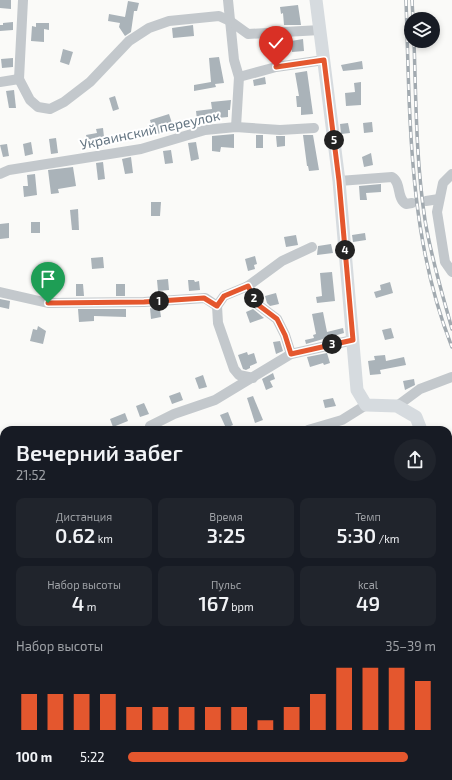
<!DOCTYPE html>
<html lang="ru">
<head>
<meta charset="utf-8">
<style>
	:root { --surface:#171b24; --page:#20242c; --text:#f1f3f6; --muted:#9ea1a6; --accent:#e4572e }
	body { margin:0; font-family:"Exo 2",sans-serif; background:var(--page); color:var(--text); height:100vh; display:flex; flex-direction:column; font-size:15px; white-space:nowrap }
	* { box-sizing:border-box; margin:0 }
	p { font-size:13px; color:var(--muted) }
	.icon { flex:none; width:22px; height:22px; fill:none; stroke:currentColor; stroke-width:2; stroke-linecap:round; stroke-linejoin:round }
	.map { position:relative; flex:1; overflow:hidden }
	.details { position:absolute; left:0px; top:426px; width:452px; height:354px; display:flex; flex-direction:column; background:var(--surface); border-radius:12px 12px 0 0; box-shadow:0 2px 6px #0003 }
	.details>* { flex:none }
	.tools { position:absolute; left:404px; top:12px; display:grid; gap:8px }
	.tools a { display:grid; place-items:center; width:36px; height:36px; border-radius:50%; background:var(--surface); box-shadow:0 2px 6px #0003; font-size:20px }
	.pin { position:absolute; display:grid; place-items:center; width:34px; height:34px; color:#fff; margin:-41px -17px; border-radius:50% 50% 50% 0; rotate:-45deg; box-shadow:0 0 4px #0007 }
	.pin .icon { rotate:45deg }
	.km { position:absolute; width:20px; height:20px; margin:-10px; border-radius:50%; background:#222; color:#fff; font-size:11px; line-height:20px; text-align:center }
	.round { display:grid; place-items:center; flex:none; width:42px; height:42px; border-radius:21px; background:var(--page) }
	.headline { display:flex; align-items:center; justify-content:space-between; height:68px; padding:0 16px }
	h1 { font-size:22px; font-weight:600; line-height:30px }
	.stats { display:grid; grid-template-columns:repeat(3,1fr); gap:6px; height:68px; padding:4px 16px }
	.stats div { display:grid; align-content:center; border-radius:8px; background:var(--page); text-align:center }
	.stats b { font-size:20px; font-weight:600 }
	.stats small { font-size:11px; font-weight:400 }
	.stats p { font-size:11px }
	.chart { height:112px; padding:8px 16px }
	.chart p { display:flex; justify-content:space-between }
	.chart svg { width:100%; height:72px; margin-top:4px; stroke:var(--accent); stroke-width:6 }
	ul { padding:0 16px; list-style:none; font-size:13px }
	li { display:grid; grid-template-columns:64px 48px 1fr; align-items:center; height:30px }
	li i { height:10px; border-radius:5px; background:var(--accent) }
	.map>svg:first-child { display:block }
	.building { fill:#aab3b9 }
	.lines { fill:none; stroke-linecap:round; stroke-linejoin:round }
	.minor { stroke:#c3c8cc; stroke-width:10 }
	.major { stroke:#d6dbdf; stroke-width:13 }
	.rail-casing { stroke:#a2aab0; stroke-width:3.5 }
	.rail { stroke:#fff; stroke-width:2; stroke-dasharray:6; stroke-linecap:butt }
	.route-casing { stroke:#fff; stroke-width:8 }
	.route { stroke:#e4572e; stroke-width:5 }
	.labels { text-anchor:middle; stroke-width:4; stroke-linejoin:round; paint-order:stroke }
	.street-label { font-size:14px; fill:#657683; stroke:#fff }
</style>
</head>
<body>
<div class="map">
<svg width="452" height="780" viewBox="0 0 452 780">
	<rect width="100%" height="100%" fill="#fafaf8"/>
	<g class="building">
		<polygon points="0,0 11,0 11,9 0,8"/>
		<polygon points="128,1 139,3 137,11 134,11 131,32 125,36 119,27 120,23 108,21 109,14 125,17"/>
		<polygon points="298,5 301,25 284,25 283,13 281,14 280,7"/>
		<polygon points="13,22 13,30 0,31 0,25 3,25 3,23"/>
		<polygon points="36,23 49,23 49,30 44,29 44,42 31,41 32,26 36,27"/>
		<polygon points="193,25 194,36 173,38 172,28"/>
		<polygon points="291,39 291,41 303,39 304,51 292,52 291,45 283,46 283,40"/>
		<polygon points="63,49 73,52 69,65 60,62"/>
		<polygon points="219,57 224,83 215,84 216,87 194,91 194,85 211,82 209,58"/>
		<polygon points="13,58 13,67 2,68 1,59"/>
		<polygon points="362,61 363,69 343,71 341,65"/>
		<polygon points="307,71 313,114 301,115 301,107 297,107 296,96 299,96 295,73"/>
		<polygon points="265,77 266,84 254,86 253,80"/>
		<polygon points="361,82 361,105 346,106 345,93 355,92 354,83"/>
		<polygon points="14,90 16,108 9,108 6,91"/>
		<polygon points="115,96 119,109 113,111 109,98"/>
		<polygon points="231,100 230,110 228,110 228,117 197,120 196,111 212,109 211,102"/>
		<polygon points="169,114 174,129 154,135 150,120"/>
		<polygon points="372,122 373,132 364,133 363,123"/>
		<polygon points="348,123 350,133 341,134 340,124"/>
		<polygon points="103,128 105,146 89,148 86,135 97,133 96,129"/>
		<polygon points="234,134 234,148 221,147 220,152 212,151 212,136"/>
		<rect x="256" y="135" width="7" height="13"/>
		<polygon points="303,135 313,135 319,170 309,171 308,166 307,166"/>
		<polygon points="276,136 285,136 285,146 277,147"/>
		<polygon points="56,138 58,153 51,154 49,139"/>
		<polygon points="31,142 33,154 25,156 23,144"/>
		<polygon points="196,142 199,159 191,161 188,143"/>
		<polygon points="7,144 9,156 3,157 0,145"/>
		<polygon points="171,150 173,163 165,164 163,151"/>
		<polygon points="371,153 373,165 364,167 362,157"/>
		<polygon points="131,157 133,173 125,174 122,159"/>
		<polygon points="103,162 105,179 98,180 96,163"/>
		<polygon points="73,167 76,186 58,189 59,193 51,194 48,170"/>
		<polygon points="35,174 37,195 24,197 23,186 28,186 27,175"/>
		<polygon points="381,184 381,192 366,193 367,200 360,200 359,186"/>
		<polygon points="151,202 161,202 160,216 151,216"/>
		<polygon points="78,209 79,230 72,230 70,210"/>
		<rect x="31" y="222" width="9" height="11"/>
		<polygon points="9,223 9,238 0,239 0,224"/>
		<polygon points="365,233 366,240 353,242 352,235"/>
		<polygon points="296,235 298,245 286,247 284,237"/>
		<polygon points="331,244 333,253 317,255 318,246"/>
		<polygon points="255,256 257,264 254,265 255,269 248,271 245,259"/>
		<polygon points="103,257 104,268 92,269 91,258"/>
		<polygon points="332,272 335,301 317,303 316,297 322,296 320,273"/>
		<polygon points="168,279 169,290 158,291 157,280"/>
		<polygon points="188,280 194,280 195,282 199,281 200,290 189,291"/>
		<polygon points="46,282 53,284 51,296 43,295"/>
		<polygon points="390,282 393,293 376,298 374,292 381,290 380,285"/>
		<polygon points="76,284 83,284 84,296 76,296"/>
		<rect x="116" y="284" width="9" height="12"/>
		<polygon points="276,293 279,304 270,306 267,303 265,296"/>
		<polygon points="0,299 10,301 9,309 0,307"/>
		<polygon points="150,308 160,310 161,317 151,319"/>
		<polygon points="78,309 126,309 126,317 94,316 94,321 79,322"/>
		<polygon points="253,309 264,318 250,323 246,312"/>
		<polygon points="323,312 327,332 343,328 344,333 306,344 305,340 314,338 313,335 316,334 312,314"/>
		<polygon points="38,326 46,331 43,344 30,341 33,329 37,330"/>
		<polygon points="391,328 394,338 385,340 382,330"/>
		<polygon points="280,341 283,351 276,354 273,342"/>
		<polygon points="247,352 248,355 254,353 257,363 250,366 250,368 246,370 243,369 238,355"/>
		<polygon points="327,353 330,363 324,365 323,363 310,367 307,357"/>
		<polygon points="385,355 386,361 404,357 406,365 380,370 381,374 370,375 368,361 375,360 374,356"/>
		<polygon points="273,373 275,379 270,381 273,387 266,390 262,379"/>
		<polygon points="203,375 207,387 199,389 195,378"/>
		<polygon points="414,379 415,385 405,390 403,381"/>
		<polygon points="180,392 183,400 172,404 169,396"/>
		<polygon points="253,396 263,420 255,423 247,398"/>
		<polygon points="333,398 336,406 325,408 323,400"/>
		<polygon points="144,403 149,414 140,417 136,406"/>
		<polygon points="228,412 233,425 226,428 220,415"/>
		<polygon points="125,413 128,421 113,427 110,419"/>
	</g>
	<g class="lines">
		<g class="minor">
			<polyline points="228,0 234,60 239,77 236,127"/>
			<polyline points="239,77 276,67 324,60"/>
			<polyline points="19,79 30,100 38,107 50,109 64,102 90,82 129,41 149,28 169,21 219,16 230,21 248,34 320,30"/>
			<polyline points="19,79 23,0"/>
			<polyline points="0,82 19,79"/>
			<polyline points="0,174 9,170 141,149 205,130 236,127 280,130 314,128"/>
			<polyline points="452,174 443,183 437,212 445,262 452,272"/>
			<path d="M 339,181 L 392,177 C 402,183 396,198 406,204 L 412,203"/>
			<polyline points="426,201 439,199"/>
			<polyline points="248,286 257,304 277,319 285,335 291,354"/>
			<polyline points="0,292 48,303 144,302 205,298 217,306 224,296 248,286 282,261 312,247"/>
			<polyline points="217,306 218,323 234,369 239,375 253,378"/>
			<polyline points="397,406 420,389 452,377"/>
			<polyline points="152,430 150,426 174,414 215,400 291,354 353,340"/>
			<polyline points="308,430 342,420 366,405"/>
			<polyline points="0,471 4,470"/>
			<polyline points="0,522 4,526"/>
			<polyline points="0,745 4,742"/>
			<polyline points="448,769 452,768"/>
			<polyline points="185,776 188,780"/>
			<polyline points="293,776 294,780"/>
			<polyline points="404,780 415,776"/>
		</g>
		<g class="major">
			<polyline points="316,0 339,181 357,390 366,405 397,406 416,417 421,430"/>
			<polyline points="448,539 452,558"/>
		</g>
		<defs>
			<g id="rail">
				<path d="M 406,0 C 410,117 408,237 452,347"/>
				<polyline points="412,0 413,19"/>
				<path d="M 414,41 C 416,101 416,161 425,220 C 431,257 442,293 452,329"/>
			</g>
		</defs>
		<use href="#rail" class="rail-casing"/>
		<use href="#rail" class="rail"/>
	</g>
	<g class="lines">
		<defs>
			<polyline id="route" points="48,303 144,302 204,298 217,306 224,296 248,286 257,304 277,319 285,335 291,354 353,340 339,181 324,60 276,67"/>
		</defs>
		<use href="#route" class="route-casing"/>
		<use href="#route" class="route"/>
	</g>
	<g class="labels">
		<g class="street-label">
			<text transform="translate(150 130) rotate(-12)" y="5">Украинский переулок</text>
		</g>
	</g>
</svg>
<div class="tools">
<a><svg class="icon" aria-label="layers" viewBox="0 0 24 24"><path d="M12 4l9 5-9 5-9-5zM3 14l9 5 9-5"/></svg></a>
</div>
<div class="pin" style="left:48px;top:303px;background:#1e9e55"><svg class="icon" aria-label="arrive" viewBox="0 0 24 24"><path d="M6 21V4h12l-3 4 3 4H6"/></svg></div>
<div class="pin" style="left:276px;top:67px;background:#d93025"><svg class="icon" aria-label="check" viewBox="0 0 24 24"><path d="M5 12l5 5 9-10"/></svg></div>
<b class="km" style="left:159px;top:301px">1</b>
<b class="km" style="left:254px;top:298px">2</b>
<b class="km" style="left:332px;top:344px">3</b>
<b class="km" style="left:345px;top:250px">4</b>
<b class="km" style="left:334px;top:140px">5</b>
<section class="details">
<div class="headline"><div><h1>Вечерний забег</h1><p>21:52</p></div><a class="round"><svg class="icon" aria-label="share" viewBox="0 0 24 24"><path d="M12 15V3M7 8l5-5 5 5M5 13v7h14v-7"/></svg></a></div>
<div class="stats">
<div><p>Дистанция</p><b>0.62<small> km</small></b></div>
<div><p>Время</p><b>3:25</b></div>
<div><p>Темп</p><b>5:30<small> /km</small></b></div>
</div>
<div class="stats">
<div><p>Набор высоты</p><b>4<small> m</small></b></div>
<div><p>Пульс</p><b>167<small> bpm</small></b></div>
<div><p>kcal</p><b>49</b></div>
</div>
<div class="chart"><p><span>Набор высоты</span>35–39 m</p>
<svg viewBox="0 0 160 44" preserveAspectRatio="none"><path d="M5 44V22M15 44V22M25 44V22M35 44V22M45 44V30M55 44V30M65 44V30M75 44V30M85 44V30M95 44V38M105 44V30M115 44V22M125 44V6M135 44V6M145 44V6M155 44V14"/></svg>
</div>
<ul>
<li><b>100 m</b>5:22<i style="width:91%"></i></li>
</ul>
</section>
</div>
</body>
</html>
